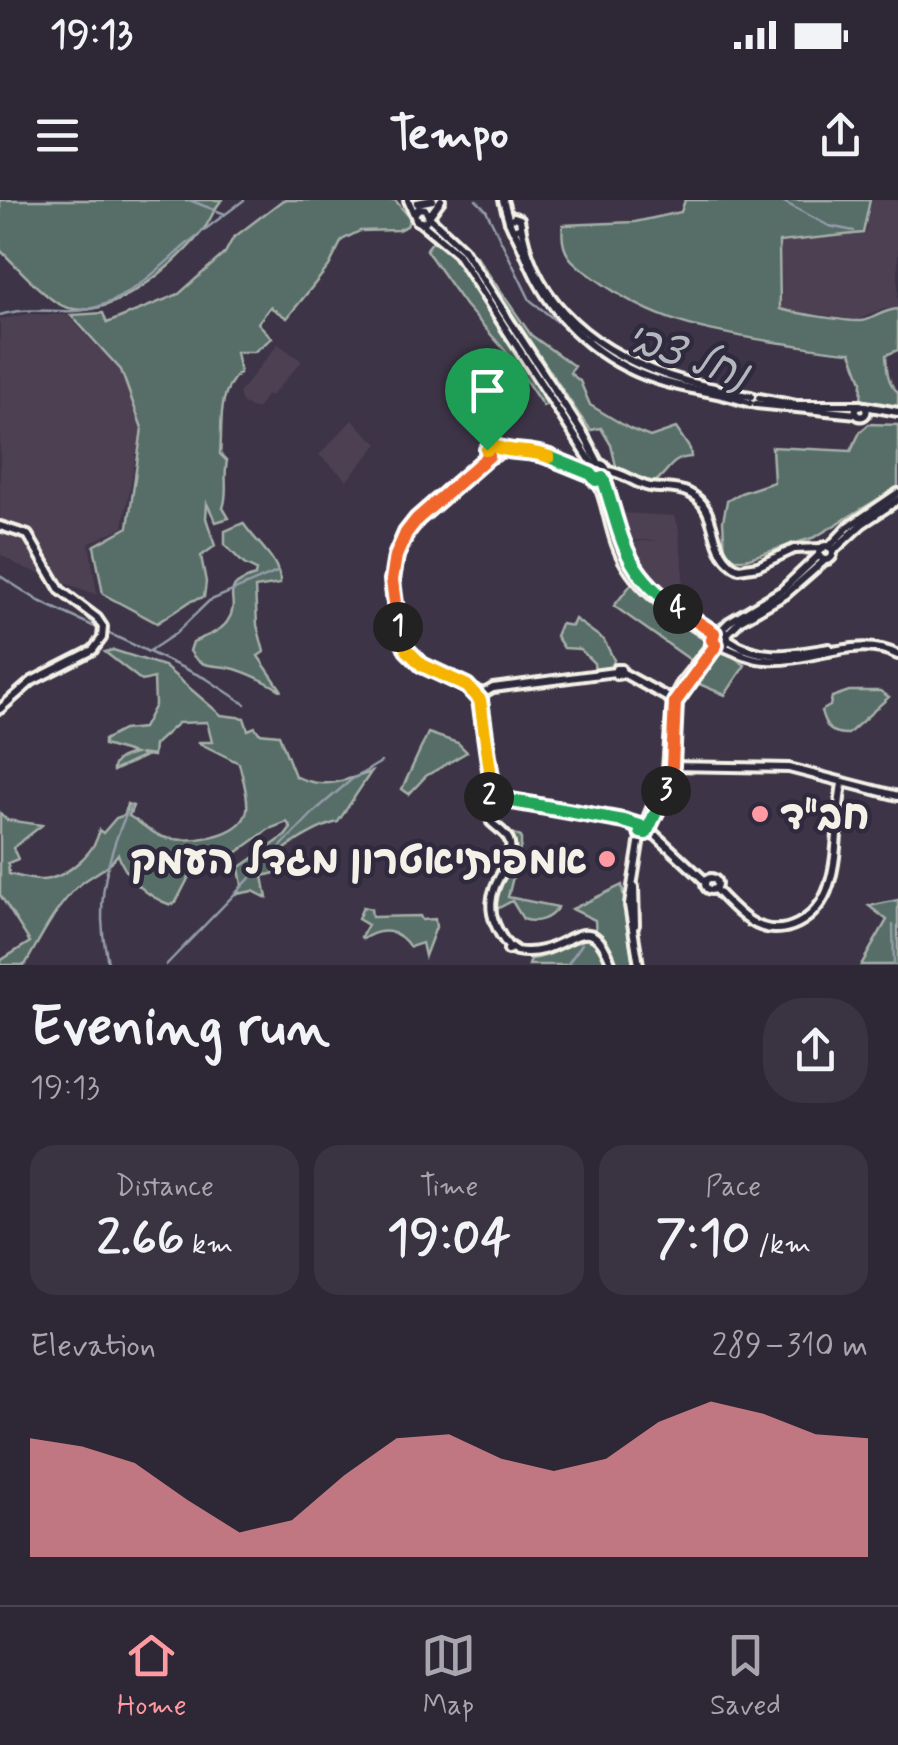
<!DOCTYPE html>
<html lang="en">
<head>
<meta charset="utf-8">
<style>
	:root { --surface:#2e2735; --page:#3a3341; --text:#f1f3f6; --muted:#a7a5ad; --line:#494450; --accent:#ff9aa2 }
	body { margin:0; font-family:Mynerve,"Playpen Sans Hebrew",sans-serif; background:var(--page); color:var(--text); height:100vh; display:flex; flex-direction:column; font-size:38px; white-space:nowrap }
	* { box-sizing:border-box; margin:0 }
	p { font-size:32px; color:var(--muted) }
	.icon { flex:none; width:55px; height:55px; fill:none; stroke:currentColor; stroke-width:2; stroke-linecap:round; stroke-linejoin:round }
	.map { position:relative; height:765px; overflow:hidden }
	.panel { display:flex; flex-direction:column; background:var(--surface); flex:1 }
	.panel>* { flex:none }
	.pin { position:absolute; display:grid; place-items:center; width:85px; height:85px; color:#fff; margin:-102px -42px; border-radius:50% 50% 50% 0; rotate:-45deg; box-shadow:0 0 10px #0007 }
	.pin .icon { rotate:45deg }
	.km { position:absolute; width:50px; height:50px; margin:-25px; border-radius:50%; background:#222; color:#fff; font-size:28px; line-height:50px; text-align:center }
	.round { display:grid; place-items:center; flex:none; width:105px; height:105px; border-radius:40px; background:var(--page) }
	.headline { display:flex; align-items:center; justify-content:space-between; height:170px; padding:0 30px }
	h1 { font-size:55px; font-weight:700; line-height:75px }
	.figures { display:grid; grid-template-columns:repeat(3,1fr); gap:15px; height:170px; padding:10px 30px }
	.figures div { display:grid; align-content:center; border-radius:25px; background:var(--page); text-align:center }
	.figures b { font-size:50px; font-weight:700 }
	.figures small { font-size:28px; font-weight:400 }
	.figures p { font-size:28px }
	.chart { height:280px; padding:20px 30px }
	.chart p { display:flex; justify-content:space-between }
	.chart svg { width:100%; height:180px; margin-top:10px; fill:var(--accent); opacity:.7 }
	.status { display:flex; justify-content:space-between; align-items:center; height:70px; padding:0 50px; background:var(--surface); direction:ltr }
	.status svg { height:28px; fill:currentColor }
	header { display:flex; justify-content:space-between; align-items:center; height:130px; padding:0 30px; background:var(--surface); font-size:45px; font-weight:700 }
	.tabs { display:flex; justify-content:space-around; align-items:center; height:140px; border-top:2px solid var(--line); background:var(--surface); font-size:28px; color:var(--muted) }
	.tabs a { display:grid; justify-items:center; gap:5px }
	.tabs .on { color:var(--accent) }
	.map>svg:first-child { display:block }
	.built { fill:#4e4053 }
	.green { fill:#576d68; stroke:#a6afa8; stroke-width:2.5 }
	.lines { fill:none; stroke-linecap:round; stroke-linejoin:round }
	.stream { stroke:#949ca8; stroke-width:2.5 }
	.tertiary-casing { stroke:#f4f1e8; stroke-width:14 }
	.secondary-casing { stroke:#f4f1e8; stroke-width:14 }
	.tertiary { stroke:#2f2a3d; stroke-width:6 }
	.secondary { stroke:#2f2a3d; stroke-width:6 }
	.split-1-casing { stroke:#fff; stroke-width:20 }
	.split-2-casing { stroke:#fff; stroke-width:20 }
	.split-3-casing { stroke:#fff; stroke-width:20 }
	.split-4-casing { stroke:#fff; stroke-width:20 }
	.split-5-casing { stroke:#fff; stroke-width:20 }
	.split-6-casing { stroke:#fff; stroke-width:20 }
	.split-1 { stroke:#f0652b; stroke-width:12 }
	.split-2 { stroke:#f5b400; stroke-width:12 }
	.split-3 { stroke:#22a559; stroke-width:12 }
	.split-4 { stroke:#f0652b; stroke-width:12 }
	.split-5 { stroke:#22a559; stroke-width:12 }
	.split-6 { stroke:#f5b400; stroke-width:12 }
	.poi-dot { fill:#ff9aa2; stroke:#2f2a3d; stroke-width:4 }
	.labels { text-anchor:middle; stroke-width:9; stroke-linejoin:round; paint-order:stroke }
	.poi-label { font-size:40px; font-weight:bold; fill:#f4f1e8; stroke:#2f2a3d; text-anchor:start }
	.water-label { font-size:42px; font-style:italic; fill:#b4b8be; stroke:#2f2a3d }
</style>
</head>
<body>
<div class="status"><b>19:13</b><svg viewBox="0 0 49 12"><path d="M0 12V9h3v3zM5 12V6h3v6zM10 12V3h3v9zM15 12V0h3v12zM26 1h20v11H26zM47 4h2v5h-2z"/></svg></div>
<header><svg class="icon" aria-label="menu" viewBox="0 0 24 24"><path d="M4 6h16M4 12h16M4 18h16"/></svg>Tempo<svg class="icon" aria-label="share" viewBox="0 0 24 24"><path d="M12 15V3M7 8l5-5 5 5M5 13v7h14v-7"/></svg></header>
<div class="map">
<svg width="898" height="765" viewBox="0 0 898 765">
	<rect width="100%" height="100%" fill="#3d3447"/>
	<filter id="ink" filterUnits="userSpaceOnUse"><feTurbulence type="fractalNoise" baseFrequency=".01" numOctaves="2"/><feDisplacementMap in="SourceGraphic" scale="20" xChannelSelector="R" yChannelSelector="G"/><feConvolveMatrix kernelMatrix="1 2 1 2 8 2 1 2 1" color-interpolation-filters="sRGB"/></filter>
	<g filter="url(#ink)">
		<g class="built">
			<polygon points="872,0 898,0 898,108 882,109 857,120 782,109 781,43 865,35"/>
			<polygon points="29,114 67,115 121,172 141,227 123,327 89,343 97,395 20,366 0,354 0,119"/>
			<polygon points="278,144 302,161 271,196 267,194 257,209 243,204 239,193"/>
			<polygon points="352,220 378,244 347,280 319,255"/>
			<polygon points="622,313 674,316 678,325 683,369 682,397 676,398 660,386 643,367 632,342 662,340 631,340"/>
		</g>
		<g class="green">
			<path d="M 0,0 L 222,0 C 214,8 212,17 206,26 C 181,61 103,131 57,103 C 37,90 18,67 0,50 Z"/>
			<path d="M 283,0 L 395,0 L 410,18 L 407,26 L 398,30 L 360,31 L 342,40 L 329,66 L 287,118 L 270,107 L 258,123 L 272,138 L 254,152 L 236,152 L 240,172 C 216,194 223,225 220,254 L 227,261 C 223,278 229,291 223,308 L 229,318 L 216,322 L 207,304 L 206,318 L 215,346 L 201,356 L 206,382 L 204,397 L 191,401 L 157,423 L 103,394 L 94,346 L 128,327 L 142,228 L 121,170 L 71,115 L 103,113 L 107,123 L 179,94 L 225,53 L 233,38 Z"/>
			<path d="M 685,0 L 870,0 L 863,33 L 779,42 L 780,109 C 794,113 850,122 861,121 C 875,119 879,111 898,109 L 898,150 L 886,155 C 887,167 886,182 898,192 L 898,211 L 861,204 L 862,181 L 851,152 C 825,151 800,145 775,142 C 703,130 656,123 596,79 C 574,64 559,55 563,25 L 635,22 L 681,12 Z"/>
			<polygon points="436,37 456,55 552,202 543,206 508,154 465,105 426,50"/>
			<path d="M 476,56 L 531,135 L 574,166 L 570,173 L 580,181 L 590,205 L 630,229 L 650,237 L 676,228 L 690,249 L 691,257 C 671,258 669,271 655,282 L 638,279 L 616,266 L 611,245 L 601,228 L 591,230 L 580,216 L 474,57 Z"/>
			<polygon points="869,224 898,225 898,287 815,337 746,359 736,359 725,352 723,321 727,301 741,293 774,282 772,247 851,251 860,232"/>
			<path d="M 243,323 C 256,343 281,360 280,384 L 255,388 L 257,425 L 264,452 L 258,456 L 282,491 C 267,482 251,474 235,469 C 217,463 201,471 190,451 L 193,442 C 203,437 220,432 227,422 C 244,398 214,389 255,376 L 256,370 L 244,364 L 225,345 L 225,331 Z"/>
			<polygon points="633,382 704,437 706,444 692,461 614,406"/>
			<polygon points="575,419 604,440 614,460 611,471 595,474 594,463 580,449 564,448 556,436 561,424 572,426"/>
			<polygon points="718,446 745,465 725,495 692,481"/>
			<path d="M 113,450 L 164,466 L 221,515 L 244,518 L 248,530 L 255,527 L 259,533 L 279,535 L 295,576 C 323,590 343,581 371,572 L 338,622 C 320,626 295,641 281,652 L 283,671 L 263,676 L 267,698 L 253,691 L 237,694 L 242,685 L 239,668 L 285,636 L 291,628 L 287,622 L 269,629 L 232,656 L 193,669 L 176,702 L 171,705 C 147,697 125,677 118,654 C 106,672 88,675 74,690 C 53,712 40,739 25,765 L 0,765 L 0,761 L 30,742 L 0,695 L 0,613 L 7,620 L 42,625 L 13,648 L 18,659 L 8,663 L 9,674 C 22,677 36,682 49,679 C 69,675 97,650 99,630 L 103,633 L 116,618 L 125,615 L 127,604 L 133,606 L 129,616 C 140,622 151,633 163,637 C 185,644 243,638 247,610 C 249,596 242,576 239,563 L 197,542 L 212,542 L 207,522 L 178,523 L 154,545 L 153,556 L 139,554 L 145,556 L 113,571 C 112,559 126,556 134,554 L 104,545 L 104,540 L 123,530 L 143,528 L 155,505 L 154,478 L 142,481 L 105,452 Z"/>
			<path d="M 849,491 L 880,491 L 889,497 L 848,534 C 829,534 826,528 821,511 L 830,506 L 832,497 Z"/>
			<polygon points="428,533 458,543 467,552 426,576 409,594 402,589"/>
			<path d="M 509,632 L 521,637 L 521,645 L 508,697 L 558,707 C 550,719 537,724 523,719 L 512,701 L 497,709 L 496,706 L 512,640 Z"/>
			<path d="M 622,685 L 633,765 L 529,765 L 531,759 C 555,757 573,738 596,738 L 595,720 L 572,709 Z"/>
			<polygon points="898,700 898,765 861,765 887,720 869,706"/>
			<path d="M 363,707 L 371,709 L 372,717 L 420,716 L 422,720 L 435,719 L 436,727 L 425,756 L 422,743 L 410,747 C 398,729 381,727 363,739 L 361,737 L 368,725 L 358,719 Z"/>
		</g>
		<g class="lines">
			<g class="stream">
				<polyline points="189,0 225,14"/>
				<polyline points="476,0 486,10 530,100 585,144"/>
				<polyline points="780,0 829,26 854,31"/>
				<path d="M 0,115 C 33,104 68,118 100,106 C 136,93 160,67 188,43 C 206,28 226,14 244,0"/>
				<polyline points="702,194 741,207 757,207"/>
				<polyline points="840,209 872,210"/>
				<polyline points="0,376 39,401 207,479 245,504"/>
				<polyline points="148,452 175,434 209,401 277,372"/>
				<polyline points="893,725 894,765"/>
				<path d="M 108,765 C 107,754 104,744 103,733 C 98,689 111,646 130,606"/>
				<polyline points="166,765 316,610 351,580 381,562"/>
				<polyline points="567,765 582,744"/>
			</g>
			<defs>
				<g id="tertiary">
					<polyline points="503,0 509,21"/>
					<polyline points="417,3 433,0"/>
					<polyline points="430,15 441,0"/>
					<path d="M 521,27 L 513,30 L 509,21 L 514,17 L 520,19 C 533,116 617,166 705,186 C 720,189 736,195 751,196"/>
					<path d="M 514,31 C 523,46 528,64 537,80 C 564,131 611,168 667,183 C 694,191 724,193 750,203"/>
					<polyline points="759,198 796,205 860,205"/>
					<polyline points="756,204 857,214"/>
					<circle cx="861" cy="211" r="5.5"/>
					<polyline points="865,206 898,212"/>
					<circle cx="493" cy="251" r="6"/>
					<polyline points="498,249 530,251 591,274"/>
					<path d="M 607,271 C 624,272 634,284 650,287 C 663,289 677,287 689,293 C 722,309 705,353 739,369 L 758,366 L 794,349 L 823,348"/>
					<polyline points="0,326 28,335 60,390 97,418 103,427 102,438 93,450 32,481 0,509"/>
					<circle cx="826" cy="353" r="7"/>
					<polyline points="829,347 848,327 898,293"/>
					<polyline points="833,351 862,324 898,300"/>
					<polyline points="721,430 729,422 782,390 818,356"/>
					<polyline points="727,434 741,420 785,395 824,361"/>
					<polygon points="616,469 621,469 622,474 616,475"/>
					<polyline points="623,473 674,501"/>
					<polyline points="484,493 477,491 476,497 482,499 484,493 493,488 615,472"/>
					<polyline points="476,494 422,465 407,450 399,432 392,382 397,356 408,329 489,255"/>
					<polyline points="480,499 493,591"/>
					<polyline points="669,566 789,568 898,596"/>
					<polyline points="498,596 640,626"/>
					<path d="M 492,600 L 491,622 C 496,627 506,633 509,640 C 520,671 464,690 509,747"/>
					<polyline points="650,630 705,681"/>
					<circle cx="711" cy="684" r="6"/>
					<path d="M 715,689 C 726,700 737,713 750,721 C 782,742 819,719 829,685 C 839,655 836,616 842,584"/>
					<path d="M 508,750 L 512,747 L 516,751 C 567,761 588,698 612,765"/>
				</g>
				<g id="secondary">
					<polyline points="408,0 417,21 424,23 429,17 425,9 419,8 414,14"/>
					<polyline points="429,17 463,49 585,237 599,264"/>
					<polyline points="421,23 457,53 594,266"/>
					<circle cx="599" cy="272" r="8"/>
					<path d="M 603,279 C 632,370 630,380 714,433"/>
					<path d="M 596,280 C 607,301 608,325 617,347 C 633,391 676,414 712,438"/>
					<circle cx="720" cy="438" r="8"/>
					<path d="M 728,439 C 760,462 792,454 829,448"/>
					<path d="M 722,446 C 736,452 752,460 767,460 C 811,463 857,434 898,455"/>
					<polyline points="681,490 704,461"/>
					<polyline points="652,619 667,589 672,556"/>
					<circle cx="645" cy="628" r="5"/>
					<polyline points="645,623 667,570 672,500 682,481 713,442"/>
					<polyline points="634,687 635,725"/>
					<polyline points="639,765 629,705 641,631"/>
				</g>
			</defs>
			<use href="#tertiary" class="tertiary-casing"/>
			<use href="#secondary" class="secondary-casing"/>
			<use href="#tertiary" class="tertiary"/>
			<use href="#secondary" class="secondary"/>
		</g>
	</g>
	<g class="lines" filter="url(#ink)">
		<defs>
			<polyline id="split-1" points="398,427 392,380 396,356 406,333 417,319 489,256 487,250"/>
			<polyline id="split-2" points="398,427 407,450 422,465 467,486 480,500 493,591 489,597"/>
			<polyline id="split-3" points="489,597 624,621 640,626 641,632 646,633 666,591"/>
			<polyline id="split-4" points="666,591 672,566 675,502 716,445 712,440 714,433 678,409"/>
			<path id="split-5" d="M 549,257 L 591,274 L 596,280 L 603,278 C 623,339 622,370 678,409"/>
			<path id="split-6" d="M 487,250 L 492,245 C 507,254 531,249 549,257"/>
		</defs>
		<use href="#split-1" class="split-1-casing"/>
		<use href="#split-2" class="split-2-casing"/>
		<use href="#split-3" class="split-3-casing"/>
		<use href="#split-4" class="split-4-casing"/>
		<use href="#split-5" class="split-5-casing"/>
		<use href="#split-6" class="split-6-casing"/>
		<use href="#split-1" class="split-1"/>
		<use href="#split-2" class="split-2"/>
		<use href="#split-3" class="split-3"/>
		<use href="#split-4" class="split-4"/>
		<use href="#split-5" class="split-5"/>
		<use href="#split-6" class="split-6"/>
	</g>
	<g class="poi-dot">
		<circle cx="760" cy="614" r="10"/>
		<circle cx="607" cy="659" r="10"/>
	</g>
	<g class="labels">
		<g class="poi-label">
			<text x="780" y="628">חב"ד</text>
			<text x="587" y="673" text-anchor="end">אמפיתיאטרון מגדל העמק</text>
		</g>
		<g class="water-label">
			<text transform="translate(688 154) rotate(19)" y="15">נחל צבי</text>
		</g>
	</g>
</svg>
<div class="pin" style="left:487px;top:250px;background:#1e9e55"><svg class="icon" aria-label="arrive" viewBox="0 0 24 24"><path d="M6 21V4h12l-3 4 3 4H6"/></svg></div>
<b class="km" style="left:398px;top:427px">1</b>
<b class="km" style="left:489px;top:597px">2</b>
<b class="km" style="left:666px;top:591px">3</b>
<b class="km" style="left:678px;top:409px">4</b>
</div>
<section class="panel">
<div class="headline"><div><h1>Evening run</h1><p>19:13</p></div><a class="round"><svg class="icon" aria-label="share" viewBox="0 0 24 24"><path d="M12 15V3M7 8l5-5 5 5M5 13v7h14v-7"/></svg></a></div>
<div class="figures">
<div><p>Distance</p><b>2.66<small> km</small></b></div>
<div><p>Time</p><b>19:04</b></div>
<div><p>Pace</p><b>7:10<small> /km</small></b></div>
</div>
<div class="chart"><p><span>Elevation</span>289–310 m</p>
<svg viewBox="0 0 160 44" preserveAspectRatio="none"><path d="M0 44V15L10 17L20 21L30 30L40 38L50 35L60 24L70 15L80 14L90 20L100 23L110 20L120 11L130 6L140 9L150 14L160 15V44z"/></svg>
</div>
</section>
<nav class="tabs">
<a class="on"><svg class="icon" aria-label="home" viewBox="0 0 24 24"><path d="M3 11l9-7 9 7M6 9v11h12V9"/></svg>Home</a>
<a><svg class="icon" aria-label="map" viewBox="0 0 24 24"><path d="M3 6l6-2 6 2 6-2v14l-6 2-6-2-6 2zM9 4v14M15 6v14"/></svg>Map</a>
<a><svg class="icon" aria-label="saved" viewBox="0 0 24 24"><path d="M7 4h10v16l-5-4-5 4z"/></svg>Saved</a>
</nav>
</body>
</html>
